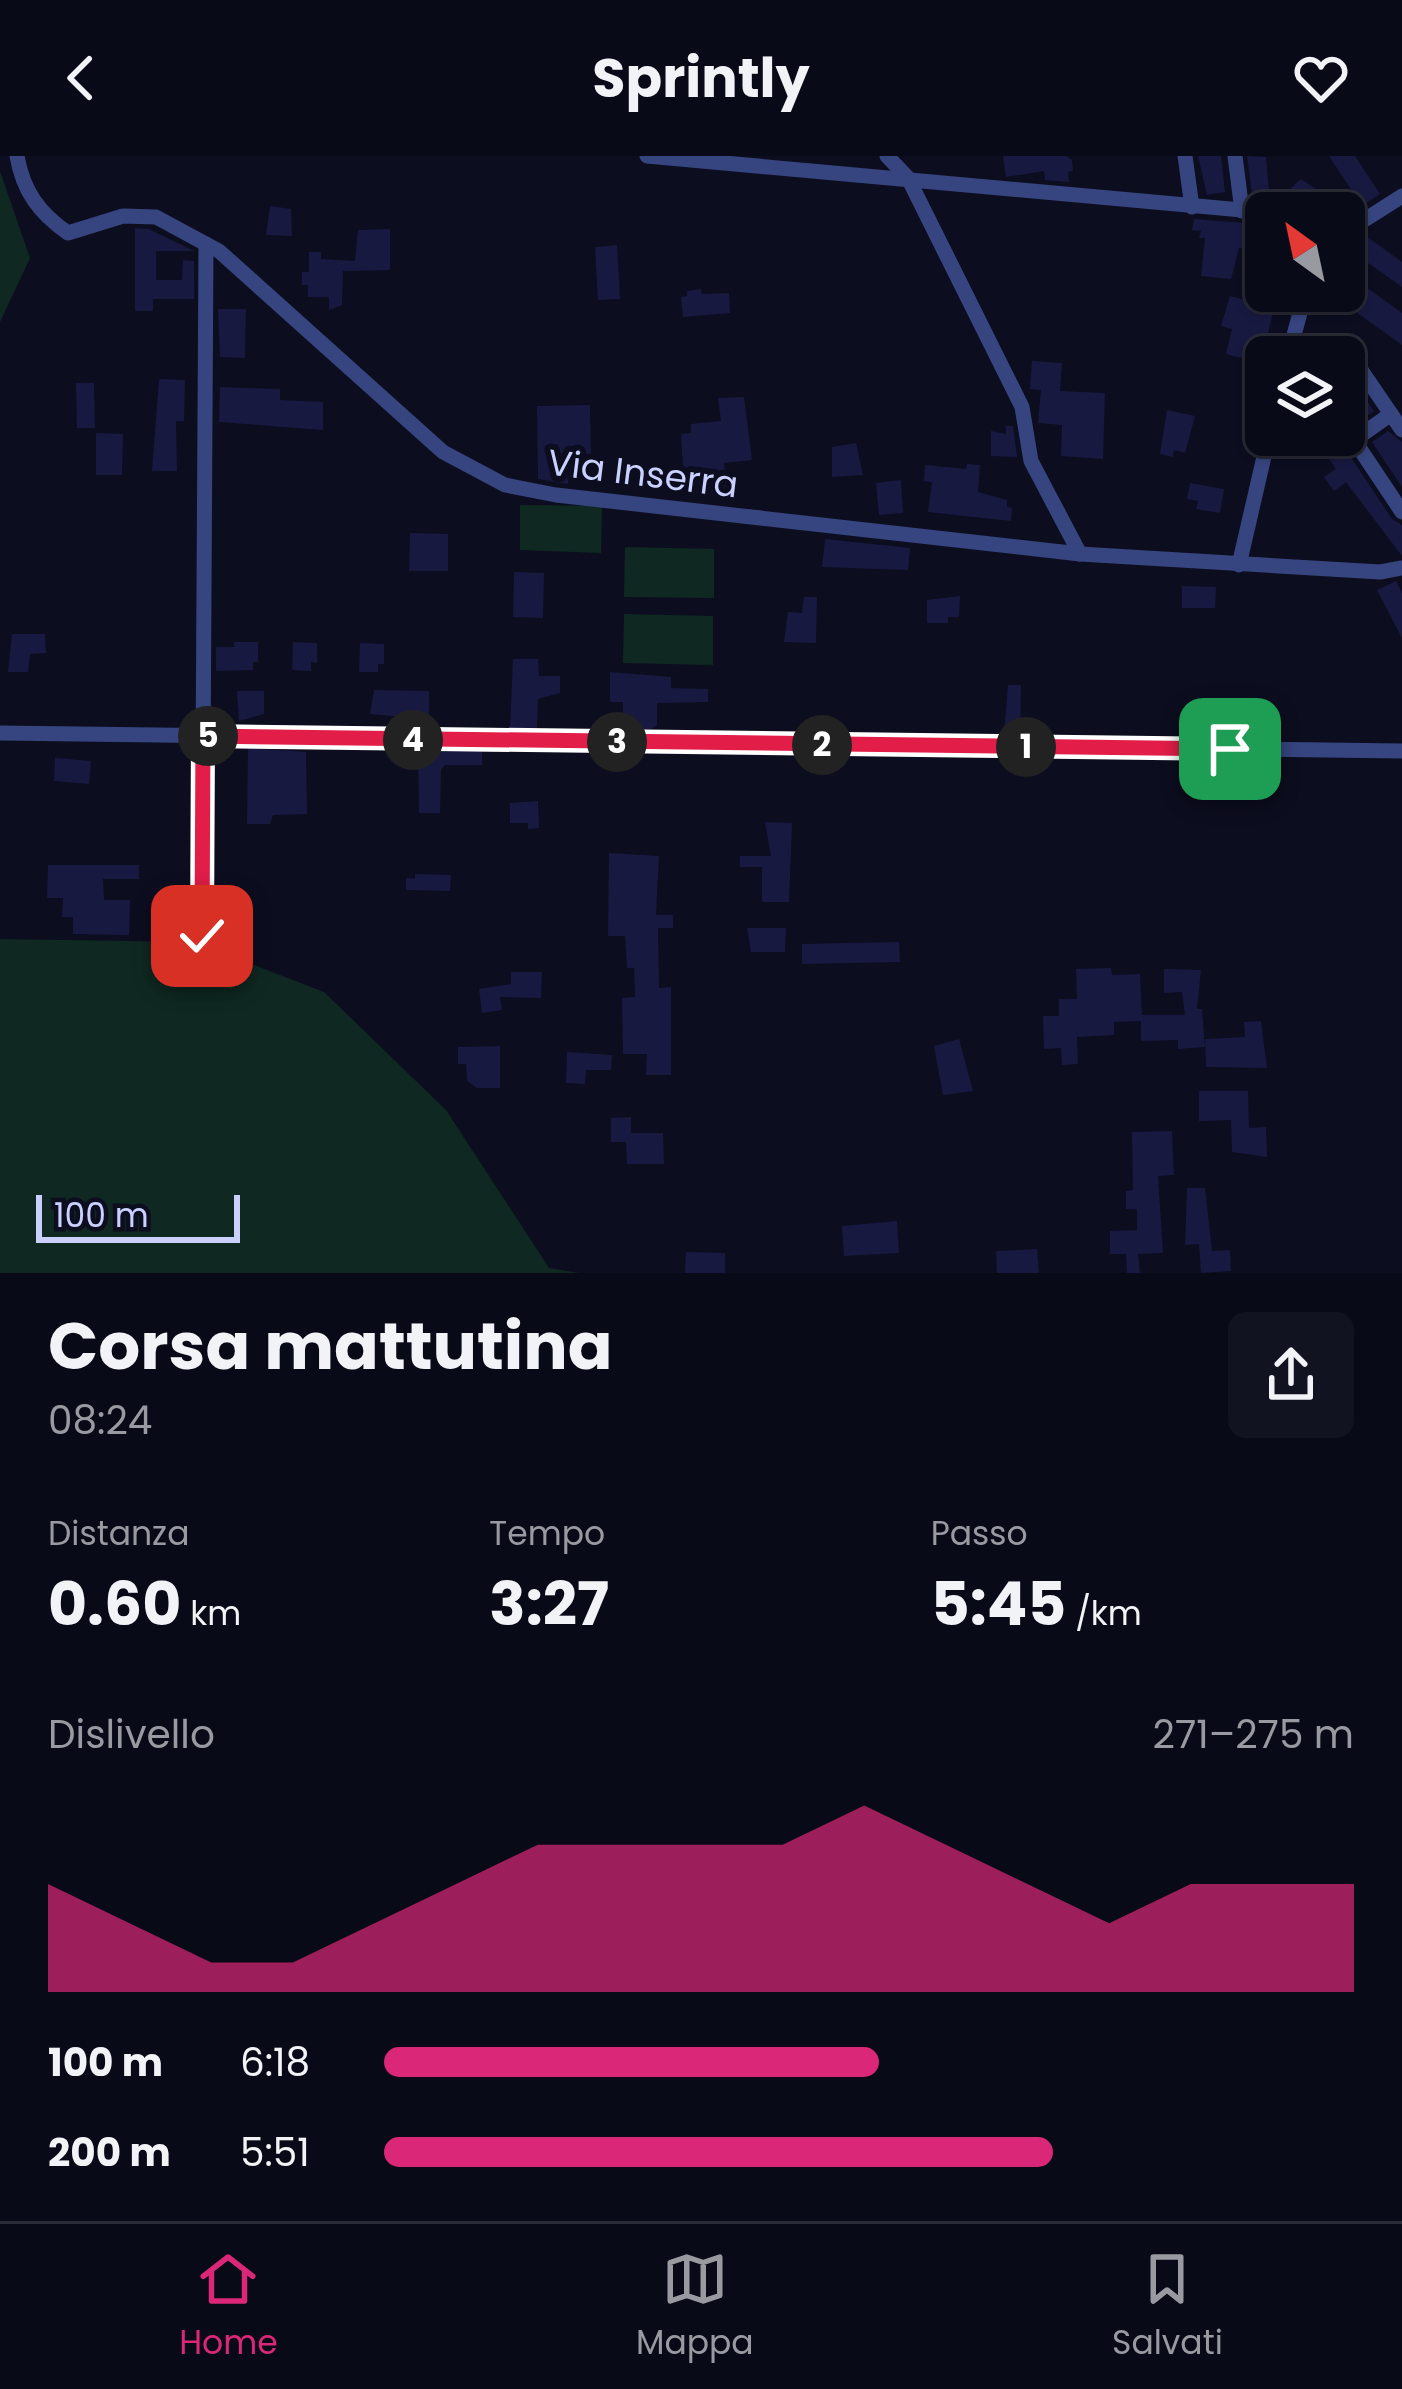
<!DOCTYPE html>
<html lang="it">
<head>
<meta charset="utf-8">
<style>
	:root { --surface:#090a17; --page:#121320; --text:#f1f3f6; --muted:#999aa1; --line:#292b36; --accent:#db2777 }
	body { margin:0; font-family:Poppins,sans-serif; background:var(--page); color:var(--text); height:100vh; display:flex; flex-direction:column; font-size:45px; white-space:nowrap }
	* { box-sizing:border-box; margin:0 }
	p { font-size:39px; color:var(--muted) }
	.icon { flex:none; width:66px; height:66px; fill:none; stroke:currentColor; stroke-width:2; stroke-linecap:round; stroke-linejoin:round }
	.map { position:relative; height:1117px; overflow:hidden }
	.panel { display:flex; flex-direction:column; background:var(--surface); flex:1 }
	.panel>* { flex:none }
	.needle { width:78px; rotate:327deg }
	.controls { position:absolute; left:1245px; top:36px; display:grid; gap:24px }
	.controls a { display:grid; place-items:center; width:120px; height:120px; border-radius:18px; background:var(--surface); box-shadow:0 3px 9px #0004,0 0 0 3px var(--line); font-size:60px }
	.scale { position:absolute; left:36px; bottom:30px; width:204px; box-sizing:border-box; padding-left:12px; border:6px solid #cad1ff; border-top:0; font-size:33px; line-height:42px; white-space:nowrap; color:#cad1ff; -webkit-text-stroke:9px #0c0d1f; paint-order:stroke }
	.pin { position:absolute; display:grid; place-items:center; width:102px; height:102px; color:#fff; margin:-51px; border-radius:24px; box-shadow:0 6px 18px #0006 }
	.km { position:absolute; width:60px; height:60px; margin:-30px; border-radius:50%; background:#222; color:#fff; font-size:33px; line-height:60px; text-align:center }
	.round { display:grid; place-items:center; flex:none; width:126px; height:126px; border-radius:18px; background:var(--page) }
	.summary { display:flex; align-items:center; justify-content:space-between; height:204px; padding:0 48px }
	h1 { font-size:66px; font-weight:700; line-height:90px }
	.figures { display:grid; grid-template-columns:repeat(3,1fr); gap:18px; height:204px; padding:12px 48px }
	.figures div { display:grid; align-content:center }
	.figures b { font-size:60px; font-weight:700 }
	.figures small { font-size:33px; font-weight:400 }
	.figures p { font-size:33px }
	.chart { height:336px; padding:24px 48px }
	.chart p { display:flex; justify-content:space-between }
	.chart svg { width:100%; height:216px; margin-top:12px; fill:var(--accent); opacity:.7 }
	ul { padding:0 48px; list-style:none; font-size:39px }
	li { display:grid; grid-template-columns:192px 144px 1fr; align-items:center; height:90px }
	li i { height:30px; border-radius:15px; background:var(--accent) }
	header { display:flex; justify-content:space-between; align-items:center; height:156px; padding:0 48px; background:var(--surface); font-size:54px; font-weight:700 }
	.menu { display:flex; justify-content:space-around; align-items:center; height:168px; border-top:3px solid var(--line); background:var(--surface); font-size:33px; color:var(--muted) }
	.menu a { display:grid; justify-items:center; gap:6px }
	.menu .selected { color:var(--accent) }
	.map>svg:first-child { display:block }
	.green { fill:#0f2922 }
	.building { fill:#181940 }
	.lines { fill:none; stroke-linecap:round; stroke-linejoin:round }
	.street { stroke:#36457f; stroke-width:15 }
	.route-casing { stroke:#fff; stroke-width:24 }
	.route { stroke:#e11d48; stroke-width:15 }
	.labels { text-anchor:middle; stroke-width:12; stroke-linejoin:round; paint-order:stroke }
	.street-label { font-size:36px; fill:#cad1ff; stroke:#0c0d1f }
</style>
</head>
<body>
<header><svg class="icon" aria-label="back" viewBox="0 0 24 24"><path d="M15 5l-7 7 7 7"/></svg>Sprintly<svg class="icon" aria-label="heart" viewBox="0 0 24 24"><path d="M12 20l-8-8c-3-5 5-10 8-4 3-6 11-1 8 4z"/></svg></header>
<div class="map">
<svg width="1402" height="1117" viewBox="0 0 1402 1117">
	<rect width="100%" height="100%" fill="#0c0d1f"/>
	<g class="green">
		<polygon points="0,15 30,102 0,166"/>
		<polygon points="520,349 602,350 601,397 520,394"/>
		<polygon points="625,391 714,393 714,442 624,441"/>
		<polygon points="624,458 713,460 713,509 623,507"/>
		<polygon points="0,783 194,786 324,836 446,954 549,1112 579,1117 0,1117"/>
	</g>
	<g class="building">
		<polygon points="1003,0 1066,0 1072,4 1073,15 1068,16 1069,26 1045,24 1044,15 1006,21"/>
		<polygon points="1198,0 1221,0 1225,36 1207,39"/>
		<polygon points="1247,0 1266,1 1269,36 1252,38"/>
		<polygon points="1329,0 1355,0 1380,38 1362,50"/>
		<polygon points="1301,23 1329,42 1323,55 1292,46 1291,32"/>
		<polygon points="270,50 291,53 292,80 266,79"/>
		<polygon points="1194,63 1245,67 1266,75 1265,96 1239,92 1231,123 1201,120 1205,82 1199,82 1201,75 1192,74"/>
		<polygon points="1344,64 1402,106 1402,131 1344,90"/>
		<polygon points="135,72 149,73 194,95 156,95 156,124 182,124 183,104 194,105 194,143 153,143 153,155 135,155"/>
		<polygon points="390,73 390,114 343,115 342,149 329,154 329,141 308,141 308,129 302,129 302,116 309,116 309,96 321,96 321,103 355,105 358,74"/>
		<polygon points="617,89 620,143 598,144 595,91"/>
		<polygon points="1344,115 1402,157 1402,189 1327,135 1344,135"/>
		<polygon points="701,133 702,138 729,137 730,157 683,161 681,141 687,140 687,135"/>
		<polygon points="1230,140 1274,152 1266,186 1278,193 1276,201 1266,201 1266,237 1250,233 1257,206 1226,198 1232,173 1221,170"/>
		<polygon points="218,153 246,153 245,202 220,201"/>
		<polygon points="1032,205 1062,207 1060,235 1105,237 1103,303 1061,300 1062,269 1038,267 1041,234 1030,233"/>
		<polygon points="1344,212 1374,255 1357,267 1344,248"/>
		<polygon points="159,223 185,224 184,265 176,265 177,315 152,315"/>
		<polygon points="76,227 94,227 95,272 77,272"/>
		<polygon points="220,231 280,233 280,244 323,246 323,274 219,266"/>
		<polygon points="744,241 752,304 724,307 726,334 708,332 708,328 684,329 681,278 691,277 691,268 721,265 718,242"/>
		<polygon points="590,249 591,298 581,299 582,324 568,324 568,328 538,323 537,250"/>
		<polygon points="1167,254 1195,260 1185,297 1174,294 1173,301 1160,298"/>
		<polygon points="1006,270 1013,270 1017,301 991,300 991,275 1006,278"/>
		<polygon points="1388,275 1402,286 1402,331 1372,286"/>
		<polygon points="96,277 123,278 122,319 96,319"/>
		<polygon points="1313,279 1336,279 1392,363 1402,369 1402,400 1346,326 1334,335 1324,321 1336,313"/>
		<polygon points="856,287 863,319 832,321 832,291"/>
		<polygon points="967,308 980,309 978,336 1007,344 1007,351 1012,352 1011,365 928,356 932,326 924,325 925,309 966,313"/>
		<polygon points="901,324 903,357 879,359 876,327"/>
		<polygon points="1190,327 1224,333 1220,357 1196,353 1198,345 1187,343"/>
		<polygon points="410,377 448,378 448,415 409,415"/>
		<polygon points="825,383 910,392 908,414 822,411"/>
		<polygon points="514,416 544,417 543,462 513,461"/>
		<polygon points="1396,425 1402,437 1402,482 1377,434"/>
		<polygon points="1182,430 1216,431 1215,452 1182,452"/>
		<polygon points="960,440 959,461 948,461 948,467 927,467 927,444"/>
		<polygon points="804,441 817,441 816,487 784,486 788,456 802,457"/>
		<polygon points="12,478 45,478 46,497 30,498 28,516 8,516"/>
		<polygon points="234,486 258,486 258,506 253,506 253,514 216,515 216,491 234,491"/>
		<polygon points="293,486 317,487 317,507 311,506 311,515 292,514"/>
		<polygon points="360,487 384,488 384,508 378,508 378,516 359,516"/>
		<polygon points="513,503 538,503 539,520 560,520 560,537 538,543 537,572 510,572"/>
		<polygon points="610,516 671,521 671,532 708,533 708,546 657,547 657,569 651,573 623,573 623,546 610,546"/>
		<polygon points="1008,529 1021,529 1020,578 1004,578"/>
		<polygon points="374,534 429,535 429,568 415,568 415,562 370,558"/>
		<polygon points="237,535 264,535 264,558 239,565"/>
		<polygon points="248,592 306,596 307,658 273,659 270,668 247,668"/>
		<polygon points="482,595 482,609 445,609 441,614 440,657 419,657 418,596"/>
		<polygon points="55,602 91,605 89,628 54,625"/>
		<polygon points="538,645 539,672 528,673 528,667 510,667 510,647"/>
		<polygon points="765,666 792,667 789,746 762,746 762,711 740,711 740,700 771,700"/>
		<polygon points="609,697 659,700 656,759 673,759 673,772 658,772 659,832 671,831 671,919 646,919 647,898 623,898 622,842 635,841 634,812 627,812 625,780 608,780"/>
		<polygon points="48,709 139,709 139,723 103,723 104,744 130,744 129,779 73,778 73,761 62,761 63,742 47,742"/>
		<polygon points="415,718 451,719 450,735 406,734 406,722 415,723"/>
		<polygon points="747,772 786,772 785,796 751,796"/>
		<polygon points="899,786 900,806 802,808 802,788"/>
		<polygon points="1111,812 1112,819 1140,818 1142,859 1185,859 1182,836 1164,837 1164,813 1201,814 1197,853 1202,853 1205,891 1178,893 1178,884 1141,885 1141,865 1114,866 1114,879 1077,881 1078,908 1062,909 1061,892 1044,893 1043,860 1059,860 1059,843 1077,843 1076,813"/>
		<polygon points="511,816 542,816 541,842 500,841 502,854 482,857 479,833 511,828"/>
		<polygon points="1261,865 1267,912 1206,911 1205,883 1245,881 1244,866"/>
		<polygon points="959,883 973,935 943,939 934,890"/>
		<polygon points="500,890 500,932 477,932 467,925 466,908 458,908 458,891"/>
		<polygon points="567,896 612,899 611,914 586,914 585,928 566,927"/>
		<polygon points="1199,935 1248,935 1249,972 1266,971 1267,1001 1232,996 1231,964 1199,965"/>
		<polygon points="631,961 631,977 663,977 664,1008 627,1008 626,986 611,986 611,962"/>
		<polygon points="1172,975 1174,1019 1158,1020 1163,1097 1138,1098 1140,1117 1127,1117 1126,1098 1110,1098 1110,1075 1137,1074 1137,1053 1126,1053 1126,1035 1133,1034 1132,976"/>
		<polygon points="1187,1032 1205,1032 1212,1095 1230,1094 1231,1115 1201,1117 1199,1088 1185,1089"/>
		<polygon points="897,1065 899,1097 844,1100 842,1070"/>
		<polygon points="1037,1093 1039,1117 997,1117 996,1095"/>
		<polygon points="686,1096 725,1097 725,1117 685,1117"/>
	</g>
	<g class="lines">
		<g class="street">
			<path d="M 17,0 C 23,35 39,57 68,77 L 123,60 L 156,61 L 219,95 L 443,296 L 505,329 L 556,339 L 1080,398 L 1380,416 L 1402,412"/>
			<polyline points="647,0 1274,57"/>
			<polyline points="887,0 908,22 1022,251 1031,305 1080,398"/>
			<polyline points="1185,0 1192,51"/>
			<polyline points="1235,0 1242,55"/>
			<polyline points="1366,63 1402,40"/>
			<polyline points="1348,195 1402,274"/>
			<polyline points="1288,201 1306,135"/>
			<polyline points="1344,269 1402,356"/>
			<polyline points="1354,284 1391,258"/>
			<polyline points="1239,409 1269,279"/>
			<polyline points="0,577 1402,595"/>
			<polyline points="202,780 206,88"/>
		</g>
	</g>
	<g class="lines">
		<defs>
			<polyline id="route" points="202,780 203,580 1230,593"/>
		</defs>
		<use href="#route" class="route-casing"/>
		<use href="#route" class="route"/>
	</g>
	<g class="labels">
		<g class="street-label">
			<text transform="translate(643 317) rotate(7)" y="13">Via Inserra</text>
		</g>
	</g>
</svg>
<div class="controls">
<a><svg class="needle" viewBox="-14 -14 28 28"><path d="M0-13l5 13h-10z" fill="#e53935"/><path d="M0 13l5-13h-10z" fill="#999aa1"/></svg></a>
<a><svg class="icon" aria-label="layers" viewBox="0 0 24 24"><path d="M12 4l9 5-9 5-9-5zM3 14l9 5 9-5"/></svg></a>
</div>
<div class="scale">100 m</div>
<div class="pin" style="left:1230px;top:593px;background:#1e9e55"><svg class="icon" aria-label="arrive" viewBox="0 0 24 24"><path d="M6 21V4h12l-3 4 3 4H6"/></svg></div>
<div class="pin" style="left:202px;top:780px;background:#d93025"><svg class="icon" aria-label="check" viewBox="0 0 24 24"><path d="M5 12l5 5 9-10"/></svg></div>
<b class="km" style="left:1026px;top:591px">1</b>
<b class="km" style="left:822px;top:589px">2</b>
<b class="km" style="left:617px;top:586px">3</b>
<b class="km" style="left:413px;top:584px">4</b>
<b class="km" style="left:208px;top:580px">5</b>
</div>
<section class="panel">
<div class="summary"><div><h1>Corsa mattutina</h1><p>08:24</p></div><a class="round"><svg class="icon" aria-label="share" viewBox="0 0 24 24"><path d="M12 15V3M7 8l5-5 5 5M5 13v7h14v-7"/></svg></a></div>
<div class="figures">
<div><p>Distanza</p><b>0.60<small> km</small></b></div>
<div><p>Tempo</p><b>3:27</b></div>
<div><p>Passo</p><b>5:45<small> /km</small></b></div>
</div>
<div class="chart"><p><span>Dislivello</span>271–275 m</p>
<svg viewBox="0 0 160 44" preserveAspectRatio="none"><path d="M0 44V22L10 30L20 38L30 38L40 30L50 22L60 14L70 14L80 14L90 14L100 6L110 14L120 22L130 30L140 22L150 22L160 22V44z"/></svg>
</div>
<ul>
<li><b>100 m</b>6:18<i style="width:51%"></i></li>
<li><b>200 m</b>5:51<i style="width:69%"></i></li>
</ul>
</section>
<nav class="menu">
<a class="selected"><svg class="icon" aria-label="home" viewBox="0 0 24 24"><path d="M3 11l9-7 9 7M6 9v11h12V9"/></svg>Home</a>
<a><svg class="icon" aria-label="map" viewBox="0 0 24 24"><path d="M3 6l6-2 6 2 6-2v14l-6 2-6-2-6 2zM9 4v14M15 6v14"/></svg>Mappa</a>
<a><svg class="icon" aria-label="saved" viewBox="0 0 24 24"><path d="M7 4h10v16l-5-4-5 4z"/></svg>Salvati</a>
</nav>
</body>
</html>
